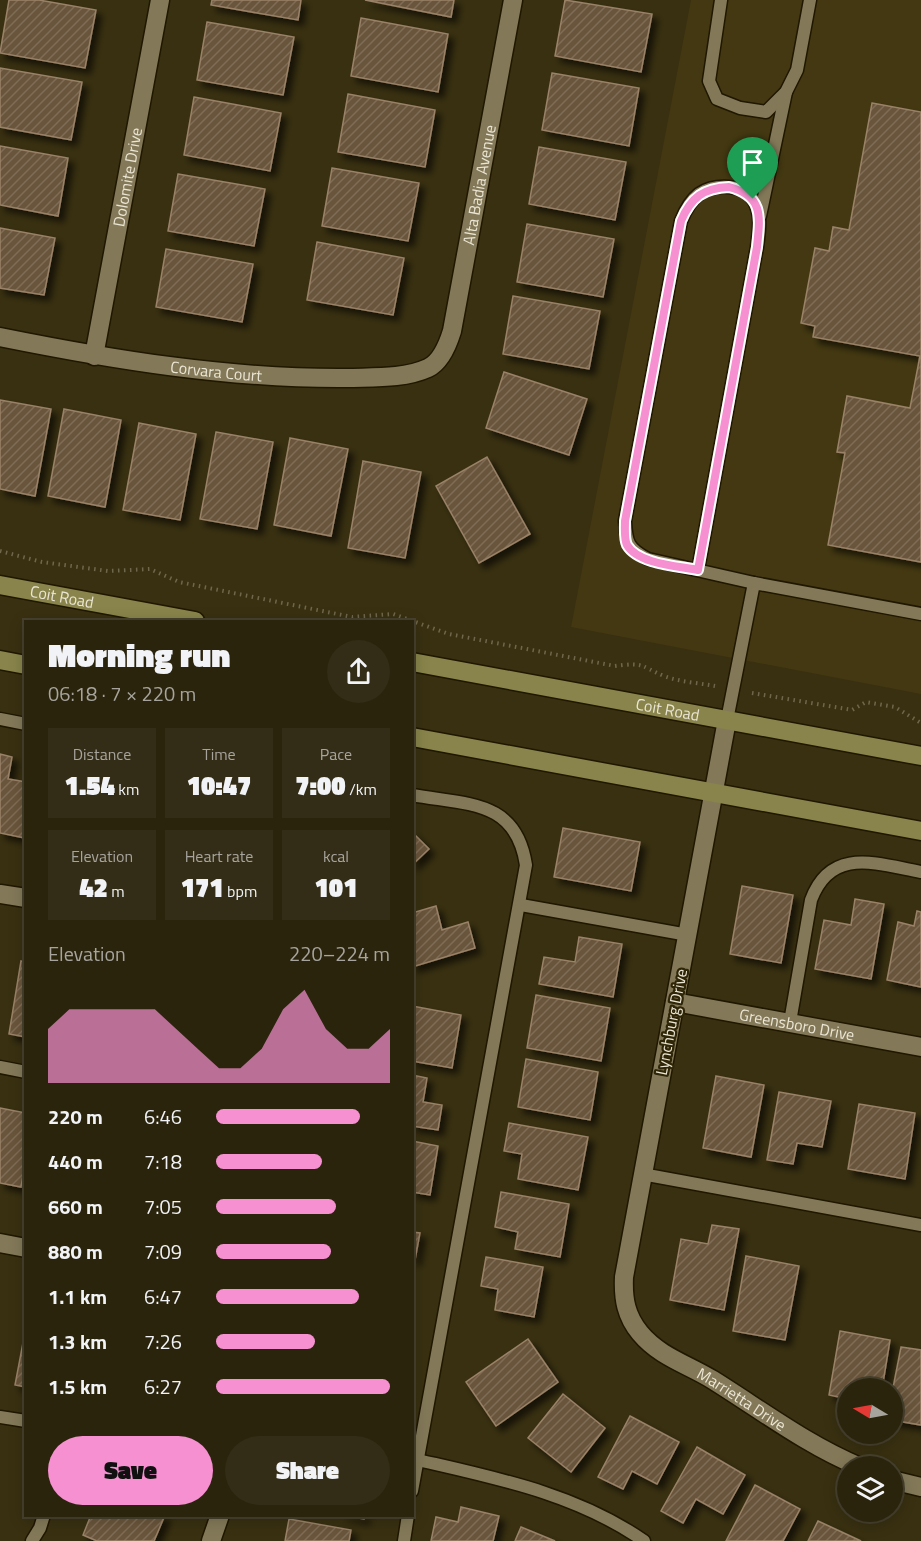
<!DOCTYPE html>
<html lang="en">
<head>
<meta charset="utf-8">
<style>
	:root { --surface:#2b240d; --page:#332c16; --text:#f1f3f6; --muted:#a6a49d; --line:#47412e; --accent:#f690d0 }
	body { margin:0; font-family:"Titillium Web",sans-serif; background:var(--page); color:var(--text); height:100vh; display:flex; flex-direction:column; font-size:22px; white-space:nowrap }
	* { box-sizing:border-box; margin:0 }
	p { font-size:20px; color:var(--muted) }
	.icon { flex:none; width:33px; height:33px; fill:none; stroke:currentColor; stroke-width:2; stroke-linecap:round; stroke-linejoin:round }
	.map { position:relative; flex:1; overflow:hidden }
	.side { position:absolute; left:24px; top:620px; width:390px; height:897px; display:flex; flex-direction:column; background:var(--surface); border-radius:0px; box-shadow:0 3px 15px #0003,0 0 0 2px var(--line) }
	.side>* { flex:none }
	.needle { width:39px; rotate:280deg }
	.buttons { position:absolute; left:837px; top:1378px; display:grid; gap:12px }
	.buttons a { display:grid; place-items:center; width:66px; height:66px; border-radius:50%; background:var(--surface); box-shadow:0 3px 15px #0003,0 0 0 2px var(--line); font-size:30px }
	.pin { position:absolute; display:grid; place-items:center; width:51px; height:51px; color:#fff; margin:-62px -26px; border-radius:50% 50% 50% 0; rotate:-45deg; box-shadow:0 0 6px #0007 }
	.pin .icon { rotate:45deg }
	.round { display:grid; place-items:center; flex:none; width:63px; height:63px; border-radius:32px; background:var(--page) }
	.head { display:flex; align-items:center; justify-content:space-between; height:102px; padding:0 24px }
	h1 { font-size:33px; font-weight:800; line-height:45px }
	.stats { display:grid; grid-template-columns:repeat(3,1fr); gap:9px; height:102px; padding:6px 24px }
	.stats div { display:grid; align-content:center; border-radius:0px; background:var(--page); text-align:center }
	.stats b { font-size:26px; font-weight:800 }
	.stats small { font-size:16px; font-weight:400 }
	.stats p { font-size:16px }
	.chart { height:168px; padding:12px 24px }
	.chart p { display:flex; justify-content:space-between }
	.chart svg { width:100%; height:108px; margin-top:6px; fill:var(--accent); opacity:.7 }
	.primary-button { display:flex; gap:12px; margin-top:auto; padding:12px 24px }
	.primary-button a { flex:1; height:69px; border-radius:36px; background:var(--accent); color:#111; font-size:24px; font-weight:800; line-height:69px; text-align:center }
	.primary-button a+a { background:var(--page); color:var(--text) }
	ul { padding:0 24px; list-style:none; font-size:20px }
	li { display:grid; grid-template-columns:96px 72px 1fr; align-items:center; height:45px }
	li i { height:15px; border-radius:8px; background:var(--accent) }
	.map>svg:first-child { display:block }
	.built { fill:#433811 }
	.building { fill:url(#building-hatch); stroke:#9a8268; stroke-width:1.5; filter:url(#shadow) }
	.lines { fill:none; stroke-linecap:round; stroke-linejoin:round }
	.lane-casing { stroke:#201700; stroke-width:15 }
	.street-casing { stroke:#201700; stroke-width:21 }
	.secondary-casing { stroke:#201700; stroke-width:21 }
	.path { stroke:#6f674c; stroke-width:4; stroke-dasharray:1.5 4.5; stroke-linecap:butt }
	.lane { stroke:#837959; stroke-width:12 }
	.street { stroke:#837959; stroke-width:18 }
	.secondary { stroke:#88844b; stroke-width:18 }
	.route-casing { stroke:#fff; stroke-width:12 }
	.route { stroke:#f690d0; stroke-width:8 }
	.labels { text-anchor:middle; stroke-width:4.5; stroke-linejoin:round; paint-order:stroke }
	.street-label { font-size:16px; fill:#ebe5d4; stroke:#2f2607 }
</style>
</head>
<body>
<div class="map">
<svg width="921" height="1541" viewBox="0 0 921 1541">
	<defs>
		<pattern id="building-hatch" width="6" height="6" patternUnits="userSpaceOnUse" patternTransform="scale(1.5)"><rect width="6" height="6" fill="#69543a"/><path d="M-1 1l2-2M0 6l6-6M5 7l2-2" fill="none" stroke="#7f6c56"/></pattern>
		<filter id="shadow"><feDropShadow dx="5.5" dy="5.5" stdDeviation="3" flood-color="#0009"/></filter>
	</defs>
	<rect width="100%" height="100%" fill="#393011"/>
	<polygon class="built" points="691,0 921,0 921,694 571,627"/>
	<g class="building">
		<polygon points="9,0 39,0 96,10 85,68 0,53"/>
		<polygon points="212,0 301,0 298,20 211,5"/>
		<polygon points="365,0 454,0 451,17"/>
		<polygon points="565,0 652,14 641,72 555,56"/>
		<polygon points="361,18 448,34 438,92 351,76"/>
		<polygon points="207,22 294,37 283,95 197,80"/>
		<polygon points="0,68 82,82 71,140 0,127"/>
		<polygon points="552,73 639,88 629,146 542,130"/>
		<polygon points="348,94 435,110 425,167 338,152"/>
		<polygon points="194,97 281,113 270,171 184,155"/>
		<polygon points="872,103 921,112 921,562 828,545 845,453 837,452 847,396 910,408 920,356 813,337 815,326 801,323 815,248 829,251 833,227 849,230"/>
		<polygon points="0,146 68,158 58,216 0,205"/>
		<polygon points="539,147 626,162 615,220 529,204"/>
		<polygon points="332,168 419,183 408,241 322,226"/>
		<polygon points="178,174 265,189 254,246 168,231"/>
		<polygon points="527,224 614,239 603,297 517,282"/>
		<polygon points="0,228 55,238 44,295 0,288"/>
		<polygon points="317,242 404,258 393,315 307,300"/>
		<polygon points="166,249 253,264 242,322 156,307"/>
		<polygon points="513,296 600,311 589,369 503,354"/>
		<polygon points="504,372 587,399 569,455 486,428"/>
		<polygon points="0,400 51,409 35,496 0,489"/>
		<polygon points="64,409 121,420 105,507 48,496"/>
		<polygon points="139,423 196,434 180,520 123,510"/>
		<polygon points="216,432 273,442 257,529 200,519"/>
		<polygon points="290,438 348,449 331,536 274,525"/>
		<polygon points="487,457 530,534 479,563 436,486"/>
		<polygon points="363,461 421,472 405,558 348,548"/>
		<polygon points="0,754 12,757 8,779 26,782 25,838 0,833"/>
		<polygon points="563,828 640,842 631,891 554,877"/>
		<polygon points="412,832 429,849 412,865"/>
		<polygon points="742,886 793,895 781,963 730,954"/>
		<polygon points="855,899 884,904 871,979 815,969 824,920 851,925"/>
		<polygon points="436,906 442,930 468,922 475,948 412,967 412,913"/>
		<polygon points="917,911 921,912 921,987 887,980 898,922 914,926"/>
		<polygon points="579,937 622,944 613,997 539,984 544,957 575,962"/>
		<polygon points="21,961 26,962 26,1037 9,1034"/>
		<polygon points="536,995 610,1008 601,1061 527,1048"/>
		<polygon points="412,1006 461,1015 452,1068 412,1061"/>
		<polygon points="526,1059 598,1072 590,1120 518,1107"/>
		<polygon points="412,1075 427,1078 423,1102 442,1105 438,1130 412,1126"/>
		<polygon points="716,1076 764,1085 751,1157 703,1148"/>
		<polygon points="779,1092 831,1101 822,1147 797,1143 793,1164 767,1160"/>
		<polygon points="859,1104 915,1113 905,1179 848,1169"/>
		<polygon points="0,1108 26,1113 26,1158 21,1187 0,1183"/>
		<polygon points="509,1123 588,1137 578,1190 518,1179 522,1154 504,1151"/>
		<polygon points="412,1141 438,1146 430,1195 412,1192"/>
		<polygon points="501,1192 569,1204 560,1257 515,1249 518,1232 495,1227"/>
		<polygon points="712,1225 739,1229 724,1310 670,1300 681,1239 708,1244"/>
		<polygon points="412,1232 420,1233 415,1260 412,1260"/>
		<polygon points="746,1256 799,1266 785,1340 733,1331"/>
		<polygon points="486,1257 543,1267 534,1317 495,1310 498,1289 481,1286"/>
		<polygon points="26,1327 26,1387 15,1385"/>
		<polygon points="840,1331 890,1340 882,1389 848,1389 848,1399 829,1395"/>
		<polygon points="528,1339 558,1382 496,1426 466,1382"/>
		<polygon points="901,1347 921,1350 921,1425 892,1420 892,1393"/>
		<polygon points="563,1394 605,1428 571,1472 528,1438"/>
		<polygon points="630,1416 679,1442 657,1484 632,1471 623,1489 598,1477"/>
		<polygon points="697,1447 745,1475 723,1514 696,1499 683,1523 661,1511"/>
		<polygon points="755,1485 800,1509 783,1541 726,1541"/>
		<polygon points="461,1507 499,1516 493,1541 431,1541 436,1517 458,1522"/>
		<polygon points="91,1515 165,1515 154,1541 97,1541 83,1535"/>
		<polygon points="341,1515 365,1515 364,1519"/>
		<polygon points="289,1519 351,1530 349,1541 285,1541"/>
		<polygon points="818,1521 861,1541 808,1541"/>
		<polygon points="521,1527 555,1541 515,1541"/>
	</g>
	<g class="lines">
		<defs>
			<g id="lane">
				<polyline points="721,0 709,81 717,99 740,108 766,112 786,92 797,70 810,0"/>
				<polyline points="760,216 786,92"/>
				<path d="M 698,570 L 757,247 C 759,231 762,216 754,201 C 744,183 714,184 699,194 C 690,201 685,211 681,221 L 625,521 C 626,542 628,549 648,559 L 754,583"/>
				<polyline points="0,719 26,724"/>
				<polyline points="727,720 754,583 921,614"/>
				<path d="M 412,795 C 467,805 516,799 526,865 L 412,1491"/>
				<polyline points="521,905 688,935"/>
				<path d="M 790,1022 L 811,900 C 831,846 877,864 921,872"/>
				<polyline points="0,1067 26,1072"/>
				<polyline points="642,1174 921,1225"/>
				<polyline points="0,1417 26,1421"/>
				<path d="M 418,1460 C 496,1478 577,1494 644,1541"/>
				<polyline points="32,1541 40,1528 44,1515"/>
				<polyline points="404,1541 408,1515"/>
			</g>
			<g id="street">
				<path id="s1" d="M 0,337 C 114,360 231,379 347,378 C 373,377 404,379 428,368 C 441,362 448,344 452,331 L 513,0"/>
				<path id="s2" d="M 94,356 L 160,0"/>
				<path id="s3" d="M 727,720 L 624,1277 C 623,1299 626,1316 640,1333 C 660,1357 687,1364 713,1380 C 761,1410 807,1445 860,1467"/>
				<polyline points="0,894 26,898"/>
				<path id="s4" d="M 675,1002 L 921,1047"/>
				<polyline points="0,1243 26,1248"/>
				<polyline points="892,1480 921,1487"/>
				<polyline points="211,1541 220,1515"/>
			</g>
			<g id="secondary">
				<path id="s5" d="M 0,585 L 195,621"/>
				<polyline points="0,660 26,665"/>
				<path id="s6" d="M 412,662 L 921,756"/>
				<polyline points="412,737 921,831"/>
			</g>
		</defs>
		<use href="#lane" class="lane-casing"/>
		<use href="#street" class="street-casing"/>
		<use href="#secondary" class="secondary-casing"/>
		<g class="path">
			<path d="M 0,551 L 42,562 L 108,571 L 150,569 L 179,582 L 352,617 L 393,614 L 449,634 L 615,666 C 645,662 640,666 664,676 C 680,682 699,683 715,686"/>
			<polyline points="752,693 852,710 866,702 895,707 921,723"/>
		</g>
		<use href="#lane" class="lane"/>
		<use href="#street" class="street"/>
		<use href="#secondary" class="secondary"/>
	</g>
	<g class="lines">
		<defs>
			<path id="route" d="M 729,187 C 764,196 760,217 757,247 L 698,570 C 678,566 638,564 627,545 C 624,539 625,528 625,521 L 681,221 C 691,197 704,188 729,187 Z"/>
		</defs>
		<use href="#route" class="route-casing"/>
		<use href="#route" class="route"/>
	</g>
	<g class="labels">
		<g class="street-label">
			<text dy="6" stroke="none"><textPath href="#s2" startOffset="182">Dolomite Drive</textPath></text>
			<text dy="6" stroke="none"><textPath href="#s1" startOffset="626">Alta Badia Avenue</textPath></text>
			<text dy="6" stroke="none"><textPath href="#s1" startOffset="219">Corvara Court</textPath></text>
			<text dy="6" stroke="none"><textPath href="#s5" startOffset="63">Coit Road</textPath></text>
			<text dy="6" stroke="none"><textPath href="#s6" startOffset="260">Coit Road</textPath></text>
			<text transform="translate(671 1022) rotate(-79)" y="6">Lynchburg Drive</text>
			<text dy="6" stroke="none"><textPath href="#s4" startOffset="124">Greensboro Drive</textPath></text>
			<text dy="6" stroke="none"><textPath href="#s3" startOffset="748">Marrietta Drive</textPath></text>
		</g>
	</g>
</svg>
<div class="buttons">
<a><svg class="needle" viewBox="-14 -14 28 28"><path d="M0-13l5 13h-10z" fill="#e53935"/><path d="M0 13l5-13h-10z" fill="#a6a49d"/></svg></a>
<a><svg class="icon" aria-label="layers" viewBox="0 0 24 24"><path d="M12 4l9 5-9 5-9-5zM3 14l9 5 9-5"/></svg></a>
</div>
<div class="pin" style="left:753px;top:199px;background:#1e9e55"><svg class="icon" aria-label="arrive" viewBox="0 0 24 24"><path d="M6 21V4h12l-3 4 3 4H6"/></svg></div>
<section class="side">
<div class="head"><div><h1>Morning run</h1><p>06:18 · 7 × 220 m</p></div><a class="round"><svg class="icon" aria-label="share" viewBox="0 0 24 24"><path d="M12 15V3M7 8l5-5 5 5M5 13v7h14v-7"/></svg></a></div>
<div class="stats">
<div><p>Distance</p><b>1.54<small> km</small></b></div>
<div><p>Time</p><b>10:47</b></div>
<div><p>Pace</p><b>7:00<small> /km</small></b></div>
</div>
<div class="stats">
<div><p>Elevation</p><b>42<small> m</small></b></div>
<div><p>Heart rate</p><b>171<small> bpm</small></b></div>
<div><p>kcal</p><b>101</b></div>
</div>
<div class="chart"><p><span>Elevation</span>220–224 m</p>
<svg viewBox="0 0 160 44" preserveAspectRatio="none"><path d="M0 44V22L10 14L20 14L30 14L40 14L50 14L60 22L70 30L80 38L90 38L100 30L110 14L120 6L130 22L140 30L150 30L160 22V44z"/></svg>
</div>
<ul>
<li><b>220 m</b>6:46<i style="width:83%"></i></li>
<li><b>440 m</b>7:18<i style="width:61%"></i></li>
<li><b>660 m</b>7:05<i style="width:69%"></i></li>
<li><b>880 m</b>7:09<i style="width:66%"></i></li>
<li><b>1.1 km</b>6:47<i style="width:82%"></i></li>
<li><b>1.3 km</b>7:26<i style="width:57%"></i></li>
<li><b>1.5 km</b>6:27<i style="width:100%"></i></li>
</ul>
<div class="primary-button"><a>Save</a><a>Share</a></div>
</section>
</div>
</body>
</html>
